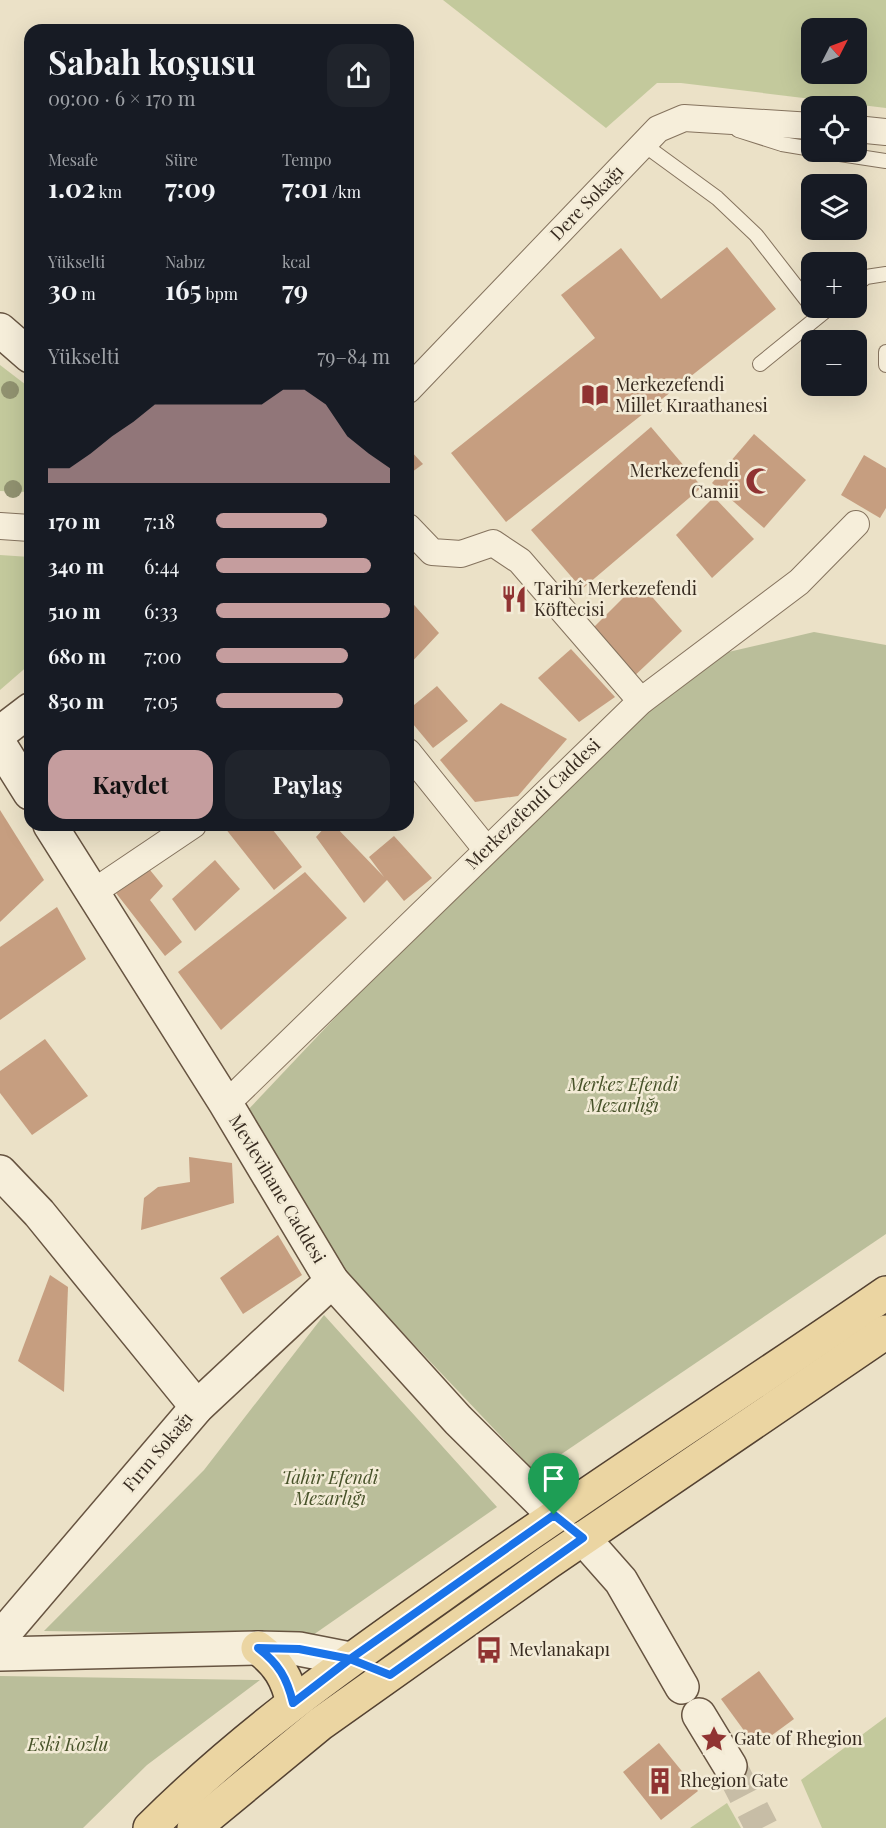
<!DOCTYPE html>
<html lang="tr">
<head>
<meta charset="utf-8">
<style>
	:root { --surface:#171b24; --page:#20242c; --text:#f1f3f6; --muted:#9ea1a6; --accent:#c59d9e }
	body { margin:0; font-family:"Playfair Display",serif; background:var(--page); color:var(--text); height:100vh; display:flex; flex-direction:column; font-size:22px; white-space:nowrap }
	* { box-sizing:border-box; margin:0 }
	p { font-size:20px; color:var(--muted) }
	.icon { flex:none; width:33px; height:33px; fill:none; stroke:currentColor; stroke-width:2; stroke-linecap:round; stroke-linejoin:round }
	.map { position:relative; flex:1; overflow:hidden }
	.details { position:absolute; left:24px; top:24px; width:390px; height:807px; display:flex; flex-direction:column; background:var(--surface); border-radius:18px; box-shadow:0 6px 24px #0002 }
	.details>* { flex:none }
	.needle { width:39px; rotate:48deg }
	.buttons { position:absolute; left:801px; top:18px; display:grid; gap:12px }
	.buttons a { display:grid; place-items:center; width:66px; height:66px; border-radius:12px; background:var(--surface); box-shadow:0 6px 24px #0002; font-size:30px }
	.pin { position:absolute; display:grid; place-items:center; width:51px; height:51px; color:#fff; margin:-62px -26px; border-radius:50% 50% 50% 0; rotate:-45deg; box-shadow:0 0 6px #0007 }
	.pin .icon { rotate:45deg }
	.round { display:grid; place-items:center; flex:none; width:63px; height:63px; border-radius:18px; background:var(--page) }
	.head { display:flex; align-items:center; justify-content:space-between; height:102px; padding:0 24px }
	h1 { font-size:33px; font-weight:700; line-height:45px }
	.figures { display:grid; grid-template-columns:repeat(3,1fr); gap:9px; height:102px; padding:6px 24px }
	.figures div { display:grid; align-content:center }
	.figures b { font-size:26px; font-weight:700 }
	.figures small { font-size:16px; font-weight:400 }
	.figures p { font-size:16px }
	.chart { height:168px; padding:12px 24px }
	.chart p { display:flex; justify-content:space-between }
	.chart svg { width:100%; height:108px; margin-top:6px; fill:var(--accent); opacity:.7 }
	.action { display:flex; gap:12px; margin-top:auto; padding:12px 24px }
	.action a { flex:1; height:69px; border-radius:18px; background:var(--accent); color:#111; font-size:24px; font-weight:700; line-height:69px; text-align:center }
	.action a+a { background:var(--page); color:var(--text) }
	ul { padding:0 24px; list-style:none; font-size:20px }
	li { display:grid; grid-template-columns:96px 72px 1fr; align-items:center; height:45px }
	li i { height:15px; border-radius:8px; background:var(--accent) }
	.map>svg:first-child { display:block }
	.green { fill:#c3c99c; fill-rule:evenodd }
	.cemetery { fill:#babe9a }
	.building { fill:#c69e80 }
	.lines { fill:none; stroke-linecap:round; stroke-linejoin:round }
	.secondary-tunnel { stroke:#c7bda6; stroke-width:33; stroke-dasharray:33 16; stroke-linecap:butt }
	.lane-casing { stroke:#85735e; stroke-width:16 }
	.street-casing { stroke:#85735e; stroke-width:28 }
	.secondary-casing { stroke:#675441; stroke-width:36 }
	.primary-casing { stroke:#544232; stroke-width:36 }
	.lane { stroke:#f6eeda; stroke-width:14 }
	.street { stroke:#f6eeda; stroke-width:26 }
	.secondary { stroke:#f6eeda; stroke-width:33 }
	.primary { stroke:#ebd5a2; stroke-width:33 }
	.tree { fill:#919270 }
	.route-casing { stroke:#fff; stroke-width:12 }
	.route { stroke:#1a73e8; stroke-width:8 }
	.labels { text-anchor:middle; stroke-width:5; stroke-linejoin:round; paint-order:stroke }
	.street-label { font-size:18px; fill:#372b20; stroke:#f3ebd6 }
	.poi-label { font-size:18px; fill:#372b20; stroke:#f3ebd6; text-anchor:start }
	.park-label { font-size:18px; font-style:italic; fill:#475229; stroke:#f3ebd6 }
</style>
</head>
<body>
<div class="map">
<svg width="886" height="1828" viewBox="0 0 886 1828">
	<rect width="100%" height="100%" fill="#ebe1c7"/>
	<g class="green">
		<path d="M 443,0 L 886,0 L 886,108 L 681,83 L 657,83 L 606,128 ZM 812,28 L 856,28 L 856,74 L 812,74 Z"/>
		<polygon points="0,365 30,388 30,492 0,491"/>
		<polygon points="0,555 30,557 30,664 0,690"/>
		<polygon points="886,1717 886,1828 822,1828 801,1780"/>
		<polygon points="727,1803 741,1828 690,1828"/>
	</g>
	<g class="cemetery">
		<polygon points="814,632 886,645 886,1234 535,1472 349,1276 246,1112 452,894 652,708 724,653"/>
		<polygon points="324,1315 497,1507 313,1635 44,1631 204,1470"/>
		<polygon points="0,1676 260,1680 147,1765 83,1828 0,1828"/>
	</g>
	<g class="building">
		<polygon points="727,247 776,309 506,522 451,453 595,338 561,295 621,248 661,299"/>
		<polygon points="651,427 702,487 582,589 531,530"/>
		<polygon points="754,434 806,480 764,528 712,483"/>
		<polygon points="408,448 423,464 408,475"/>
		<polygon points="864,455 886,468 886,508 880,518 841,495"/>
		<polygon points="714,497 754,539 712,578 676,535"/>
		<polygon points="639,582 682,631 630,680 588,633"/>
		<polygon points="408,598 439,633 408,666"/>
		<polygon points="571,649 615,697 579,722 538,678"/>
		<polygon points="437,686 468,721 433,748 408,718 408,710"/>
		<polygon points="501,703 567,739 518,796 475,802 440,760"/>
		<polygon points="0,810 44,880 0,922"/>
		<polygon points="229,825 269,825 302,867 274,890 225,828"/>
		<polygon points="327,825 334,825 384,877 369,857 394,836 432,878 404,901 387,880 364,903 316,837"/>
		<polygon points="215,860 240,889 195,931 172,899"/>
		<polygon points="150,870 163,886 150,900 182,942 165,956 116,893"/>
		<polygon points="305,872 347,918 221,1030 178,972"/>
		<polygon points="57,907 86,959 0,1020 0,947"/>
		<polygon points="45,1039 88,1096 32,1135 0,1093 0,1071"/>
		<polygon points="189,1157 232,1163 234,1203 141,1230 144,1198 158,1187 190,1182"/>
		<polygon points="278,1235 302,1275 243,1314 220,1278"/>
		<polygon points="50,1275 68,1287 64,1392 18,1361"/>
		<polygon points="759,1671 794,1719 756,1747 721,1699"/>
		<polygon points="659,1743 698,1791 661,1820 623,1772"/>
	</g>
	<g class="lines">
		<polyline class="secondary-tunnel" points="730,1766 762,1828"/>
		<defs>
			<g id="lane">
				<polyline points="738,130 782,144 812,149"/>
				<polyline points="643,144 717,198 756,235 812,307"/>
				<polyline points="827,152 886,161"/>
				<polyline points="856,285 866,277 886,274"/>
				<polyline points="886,352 886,365"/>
				<polyline points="760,364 829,308"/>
			</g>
			<g id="street">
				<polyline points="856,129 886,132"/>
				<polyline points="408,390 658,129 684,118 812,126"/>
				<polyline points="0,526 30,528"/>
				<polyline points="408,527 432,552 461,554 493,543 520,561 641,701"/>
				<polyline points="408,752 486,849"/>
				<polyline points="92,893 193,825"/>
				<polyline points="226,1104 641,701 799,582 856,524"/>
			</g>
			<g id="secondary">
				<polyline points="0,330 30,356"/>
				<polyline points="0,733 30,710"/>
				<polyline points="0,745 30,793"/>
				<polyline points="50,825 226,1104 332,1281 458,1420 554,1515"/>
				<polyline points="0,1172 39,1213 197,1407"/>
				<polyline points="583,1538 621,1581 682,1687"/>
				<polyline points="0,1638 197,1407 332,1281"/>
				<polyline points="0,1654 258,1648 299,1649 350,1659"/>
				<polyline points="699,1715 730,1766"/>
			</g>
			<g id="primary">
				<path d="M 258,1648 C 279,1664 287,1678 293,1703"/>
				<path d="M 150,1828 C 238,1740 338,1668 439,1597 C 586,1492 738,1395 886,1293"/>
				<polyline points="194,1828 320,1724 547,1563 886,1332"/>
			</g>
		</defs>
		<use href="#lane" class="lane-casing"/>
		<use href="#street" class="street-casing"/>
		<use href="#secondary" class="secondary-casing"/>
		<use href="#primary" class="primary-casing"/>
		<use href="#lane" class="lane"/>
		<use href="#street" class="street"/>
		<use href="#secondary" class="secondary"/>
		<use href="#primary" class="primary"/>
	</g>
	<g class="tree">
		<circle cx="10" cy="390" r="9"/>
		<circle cx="13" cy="489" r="9"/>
	</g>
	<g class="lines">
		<defs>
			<path id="route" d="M 554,1515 L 350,1659 L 299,1649 L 258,1648 C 279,1664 287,1678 293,1703 L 350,1659 L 390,1675 L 583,1538 L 554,1515"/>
		</defs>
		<use href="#route" class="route-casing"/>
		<use href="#route" class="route"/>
	</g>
	<defs>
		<symbol id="library-bare" viewBox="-9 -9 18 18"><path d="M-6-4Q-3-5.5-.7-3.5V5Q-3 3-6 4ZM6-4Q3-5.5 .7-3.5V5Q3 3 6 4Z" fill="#903332" stroke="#f3ebd6" stroke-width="2.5" paint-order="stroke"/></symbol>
		<symbol id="mosque-bare" viewBox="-9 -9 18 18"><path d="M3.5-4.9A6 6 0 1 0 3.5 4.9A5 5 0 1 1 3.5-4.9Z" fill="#903332" stroke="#f3ebd6" stroke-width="2.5" paint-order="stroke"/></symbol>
		<symbol id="restaurant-bare" viewBox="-9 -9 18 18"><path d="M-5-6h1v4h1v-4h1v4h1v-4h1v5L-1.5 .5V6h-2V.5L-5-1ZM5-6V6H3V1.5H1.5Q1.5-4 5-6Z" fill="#903332" stroke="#f3ebd6" stroke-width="2.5" paint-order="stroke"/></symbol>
		<symbol id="bus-bare" viewBox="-9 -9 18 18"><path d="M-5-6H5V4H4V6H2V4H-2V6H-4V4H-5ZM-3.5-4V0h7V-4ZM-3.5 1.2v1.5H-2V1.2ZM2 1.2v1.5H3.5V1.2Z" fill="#903332" stroke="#f3ebd6" stroke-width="2.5" paint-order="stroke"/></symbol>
		<symbol id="sight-bare" viewBox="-9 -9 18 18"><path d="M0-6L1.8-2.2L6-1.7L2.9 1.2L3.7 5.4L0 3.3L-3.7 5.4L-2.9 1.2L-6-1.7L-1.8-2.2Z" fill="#903332" stroke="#f3ebd6" stroke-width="2.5" paint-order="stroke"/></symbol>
		<symbol id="building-bare" viewBox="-9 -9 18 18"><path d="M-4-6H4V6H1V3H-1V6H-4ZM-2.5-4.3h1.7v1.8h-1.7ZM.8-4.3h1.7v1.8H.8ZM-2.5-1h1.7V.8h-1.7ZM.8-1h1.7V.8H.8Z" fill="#903332" stroke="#f3ebd6" stroke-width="2.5" paint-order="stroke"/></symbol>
	</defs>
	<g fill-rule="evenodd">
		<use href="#library-bare" x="576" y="376" width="38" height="38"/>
		<use href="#mosque-bare" x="740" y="462" width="38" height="38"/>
		<use href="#restaurant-bare" x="495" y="580" width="38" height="38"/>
		<use href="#bus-bare" x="470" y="1631" width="38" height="38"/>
		<use href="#sight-bare" x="695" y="1720" width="38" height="38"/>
		<use href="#building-bare" x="641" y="1762" width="38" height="38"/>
	</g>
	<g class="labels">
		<g class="street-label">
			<text transform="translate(587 203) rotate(-46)" y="6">Dere Sokağı</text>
			<text transform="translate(533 804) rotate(-44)" y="6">Merkezefendi Caddesi</text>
			<text transform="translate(277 1189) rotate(59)" y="6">Mevlevihane Caddesi</text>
			<text transform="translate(158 1452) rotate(-50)" y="6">Fırın Sokağı</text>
		</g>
		<g class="poi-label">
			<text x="615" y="391">Merkezefendi<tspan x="615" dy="21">Millet Kıraathanesi</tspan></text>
			<text x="739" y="477" text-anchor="end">Merkezefendi<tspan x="739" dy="21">Camii</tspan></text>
			<text x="534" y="595">Tarihî Merkezefendi<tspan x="534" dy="21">Köftecisi</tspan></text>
			<text x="509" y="1656">Mevlanakapı</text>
			<text x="734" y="1745">Gate of Rhegion</text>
			<text x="680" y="1787">Rhegion Gate</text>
		</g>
		<g class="park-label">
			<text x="623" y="1091">Merkez Efendi<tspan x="623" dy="21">Mezarlığı</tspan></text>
			<text x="330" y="1484">Tahir Efendi<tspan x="330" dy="21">Mezarlığı</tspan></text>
			<text x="68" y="1751">Eski Kozlu</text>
		</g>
	</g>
</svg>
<div class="buttons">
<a><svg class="needle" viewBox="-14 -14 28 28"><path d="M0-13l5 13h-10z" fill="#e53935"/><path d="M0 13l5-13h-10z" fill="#9ea1a6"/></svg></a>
<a><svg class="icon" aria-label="locate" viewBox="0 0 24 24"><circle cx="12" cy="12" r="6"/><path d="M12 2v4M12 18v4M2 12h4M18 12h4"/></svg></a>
<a><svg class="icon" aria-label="layers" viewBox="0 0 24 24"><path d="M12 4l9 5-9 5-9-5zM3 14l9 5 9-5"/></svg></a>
<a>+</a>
<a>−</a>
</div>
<div class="pin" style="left:554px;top:1515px;background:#1e9e55"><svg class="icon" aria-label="arrive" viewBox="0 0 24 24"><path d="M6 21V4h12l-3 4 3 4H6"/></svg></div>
<section class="details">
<div class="head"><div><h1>Sabah koşusu</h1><p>09:00 · 6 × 170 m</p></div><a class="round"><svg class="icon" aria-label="share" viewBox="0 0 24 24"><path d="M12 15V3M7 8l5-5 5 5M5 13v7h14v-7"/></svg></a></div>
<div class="figures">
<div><p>Mesafe</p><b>1.02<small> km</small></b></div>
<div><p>Süre</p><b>7:09</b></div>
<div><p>Tempo</p><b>7:01<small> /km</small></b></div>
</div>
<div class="figures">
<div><p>Yükselti</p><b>30<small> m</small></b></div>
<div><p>Nabız</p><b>165<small> bpm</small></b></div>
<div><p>kcal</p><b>79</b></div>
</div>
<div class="chart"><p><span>Yükselti</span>79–84 m</p>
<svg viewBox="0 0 160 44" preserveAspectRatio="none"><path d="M0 44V38L10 38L20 32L30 25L40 19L50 12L60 12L70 12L80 12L90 12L100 12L110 6L120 6L130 12L140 25L150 32L160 38V44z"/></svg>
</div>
<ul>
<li><b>170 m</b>7:18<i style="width:64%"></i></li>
<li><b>340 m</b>6:44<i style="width:89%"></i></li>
<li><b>510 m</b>6:33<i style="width:100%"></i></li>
<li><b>680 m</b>7:00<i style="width:76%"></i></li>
<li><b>850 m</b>7:05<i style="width:73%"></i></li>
</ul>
<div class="action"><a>Kaydet</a><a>Paylaş</a></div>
</section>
</div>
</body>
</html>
